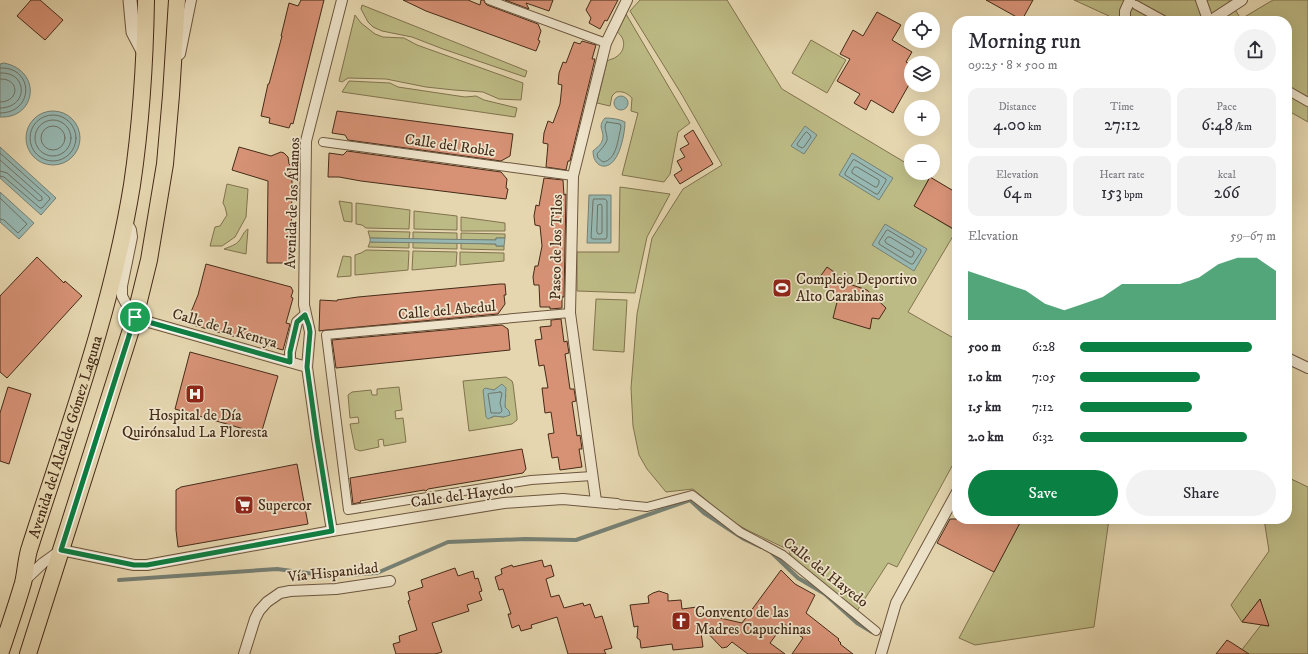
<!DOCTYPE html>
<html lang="en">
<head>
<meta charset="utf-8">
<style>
	:root { --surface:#fff; --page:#f2f2f3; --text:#2b2b33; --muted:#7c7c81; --accent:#0b8043 }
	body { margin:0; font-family:"IM FELL DW Pica",serif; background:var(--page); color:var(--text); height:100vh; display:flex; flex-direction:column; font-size:15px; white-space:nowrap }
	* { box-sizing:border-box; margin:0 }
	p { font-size:13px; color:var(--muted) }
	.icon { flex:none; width:22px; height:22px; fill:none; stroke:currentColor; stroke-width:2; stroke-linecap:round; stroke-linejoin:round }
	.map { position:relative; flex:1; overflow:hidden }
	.details { position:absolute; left:952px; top:16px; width:340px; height:508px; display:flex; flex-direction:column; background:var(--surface); border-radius:16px; box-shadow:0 4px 16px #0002 }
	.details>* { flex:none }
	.controls { position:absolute; left:904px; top:12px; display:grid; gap:8px }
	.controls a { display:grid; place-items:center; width:36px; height:36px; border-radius:50%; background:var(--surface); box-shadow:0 4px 16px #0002; font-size:20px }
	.pin { position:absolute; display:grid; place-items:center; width:34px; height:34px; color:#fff; margin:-17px; border:2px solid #fff; border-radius:50%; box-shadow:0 1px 4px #0007 }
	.round { display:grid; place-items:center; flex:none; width:42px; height:42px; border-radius:21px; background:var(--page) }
	.summary { display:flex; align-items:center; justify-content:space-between; height:68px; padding:0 16px }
	h1 { font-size:22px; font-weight:600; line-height:30px }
	.stats { display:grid; grid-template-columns:repeat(3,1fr); gap:6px; height:68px; padding:4px 16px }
	.stats div { display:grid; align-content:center; border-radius:10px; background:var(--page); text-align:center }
	.stats b { font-size:17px; font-weight:600 }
	.stats small { font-size:11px; font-weight:400 }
	.stats p { font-size:11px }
	.chart { height:112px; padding:8px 16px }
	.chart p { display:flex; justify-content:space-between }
	.chart svg { width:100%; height:72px; margin-top:4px; fill:var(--accent); opacity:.7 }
	.action { display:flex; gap:8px; margin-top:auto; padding:8px 16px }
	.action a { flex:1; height:46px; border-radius:24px; background:var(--accent); color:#fff; font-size:16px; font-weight:600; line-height:46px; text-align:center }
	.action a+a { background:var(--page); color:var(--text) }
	ul { padding:0 16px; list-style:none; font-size:13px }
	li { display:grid; grid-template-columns:64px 48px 1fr; align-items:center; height:30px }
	li i { height:10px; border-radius:5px; background:var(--accent) }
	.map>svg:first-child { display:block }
	.green { fill:#bdbb85; stroke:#81734e; fill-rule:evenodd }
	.water { fill:#97b8b2; stroke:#768074 }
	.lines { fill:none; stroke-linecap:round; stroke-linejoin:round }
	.shore { stroke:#6e7265; stroke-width:1 }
	.stream { stroke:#768074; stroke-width:4 }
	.building { fill:#d79276; stroke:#452b18 }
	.pedestrian-casing { stroke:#6d563e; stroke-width:10 }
	.minor-casing { stroke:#6d563e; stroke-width:12 }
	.tertiary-casing { stroke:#6d563e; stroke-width:15 }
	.primary-casing { stroke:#452b18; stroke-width:18 }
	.pedestrian { stroke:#eee4cb; stroke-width:8 }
	.minor { stroke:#eee4cb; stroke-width:10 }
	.tertiary { stroke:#eee4cb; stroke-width:13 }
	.primary { stroke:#e5d6af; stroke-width:16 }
	.route-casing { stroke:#fff; stroke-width:8 }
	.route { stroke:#0b8043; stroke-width:5 }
	.labels { text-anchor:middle; stroke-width:3.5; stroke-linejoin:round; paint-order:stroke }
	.street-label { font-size:15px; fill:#452b18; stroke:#eee4cb }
	.poi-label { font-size:15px; fill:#452b18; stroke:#eee4cb; text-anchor:start }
</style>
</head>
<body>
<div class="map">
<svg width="1308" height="654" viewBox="0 0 1308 654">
	<rect width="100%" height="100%" fill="#e5d6af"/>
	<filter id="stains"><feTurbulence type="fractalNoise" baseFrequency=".005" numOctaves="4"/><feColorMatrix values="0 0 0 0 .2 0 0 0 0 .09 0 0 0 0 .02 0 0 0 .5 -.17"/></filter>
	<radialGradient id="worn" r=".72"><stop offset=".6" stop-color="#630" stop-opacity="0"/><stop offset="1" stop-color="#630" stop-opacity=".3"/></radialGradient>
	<g class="green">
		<polygon points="640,0 727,0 782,89 911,166 911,173 923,173 930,177 915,206 956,231 908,312 957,340 957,457 897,567 888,563 857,611 791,557 789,550 747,530 730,520 693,489 666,492 647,469 639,455 633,426 631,388 637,314 652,238 683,189 722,165 682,95 630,11"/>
		<polygon points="1074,0 1229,0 1241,19 1273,0 1308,0 1308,122 1287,110 1287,21 1111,21 1109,16"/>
		<polygon points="362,5 527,71 525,77 443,49 412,37 382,31 373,27 368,22 361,9"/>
		<path d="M 626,14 L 690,123 L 678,132 L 670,174 L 664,182 L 622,175 L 638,113 L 631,111 L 632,98 C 627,93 623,91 616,92 L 612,96 L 610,106 L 597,103 L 607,61 C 610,59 614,59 616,57 C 626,51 626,38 617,32 Z"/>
		<polygon points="355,15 361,23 375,34 383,37 404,38 417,45 523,83 521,100 499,99 483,92 454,90 426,87 386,79 348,78 342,82 339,81"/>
		<polygon points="811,40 846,60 827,93 792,73"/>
		<polygon points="349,81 390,83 398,87 465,97 476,96 484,100 517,108 515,117 342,92"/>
		<polygon points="227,184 248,189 246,217 235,237 222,246 210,246 215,227 220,226 227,215 225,207 223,203"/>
		<polygon points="620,187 670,194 647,237 635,293 577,291 577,252 619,252"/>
		<polygon points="339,201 352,203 352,222 344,221"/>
		<polygon points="356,203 410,210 409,229 366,228 362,225 356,224"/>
		<polygon points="414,211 457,216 457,230 414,229"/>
		<polygon points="461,217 505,223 505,231 461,231"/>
		<path d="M 248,229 L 246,254 L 224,249 C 229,247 236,245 239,241 C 243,236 243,232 248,229 Z"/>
		<polygon points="368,231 410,232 409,239 370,238"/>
		<polygon points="413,232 457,233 457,240 413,239"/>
		<polygon points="461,233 505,234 505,238 496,238 496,240 461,240"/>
		<polygon points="370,242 409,242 409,248 368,247"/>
		<polygon points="413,242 457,243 457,249 413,248"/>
		<polygon points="461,243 496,244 496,246 504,246 504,250 461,249"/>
		<polygon points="366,250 409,251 408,270 355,275 355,255 361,253"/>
		<polygon points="413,251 457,252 456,266 412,270"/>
		<polygon points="460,252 504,253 504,261 460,265"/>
		<polygon points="343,256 351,257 351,276 337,277"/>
		<polygon points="596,299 627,300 624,352 593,350"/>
		<path d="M 506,377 L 512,381 L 513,384 L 517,417 L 517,420 L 512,424 L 469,431 L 463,381 ZM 499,387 L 506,396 L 504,400 L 505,407 L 509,411 L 504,417 L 494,416 L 491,418 L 491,390 L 494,390 Z"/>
		<polygon points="399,387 402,410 395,411 396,419 403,418 406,442 384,446 383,439 378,440 379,447 360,451 355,449 350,424 359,423 358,417 350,418 348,395 352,392 371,390 372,395 377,395 377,389"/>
		<polygon points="1287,477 1308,487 1308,654 1245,654 1241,651 1261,625 1268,626 1260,599 1242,622 1231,605 1269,551 1264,519 1287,519"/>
		<polygon points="1022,519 1109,519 1094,627 975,645 959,638"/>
	</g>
	<g class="water">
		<path d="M 4,63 C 43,71 36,119 0,117 L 0,64 Z"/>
		<circle cx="621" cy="103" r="7"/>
		<circle cx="53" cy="138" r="27"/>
		<path d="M 605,118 C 612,118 619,119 625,122 C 625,132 621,151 615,159 C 606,172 593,166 593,151 C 596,148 601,145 602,141 C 606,131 596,128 605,118 Z"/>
		<polygon points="805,126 817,135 804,154 791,146"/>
		<polygon points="0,147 56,198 41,215 0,178"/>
		<polygon points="852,153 893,178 879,200 839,175"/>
		<polygon points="0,192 34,223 19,239 0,222"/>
		<polygon points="589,195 611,195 611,243 587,243"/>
		<polygon points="885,224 927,249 914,271 872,245"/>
		<polygon points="370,238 496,240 496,238 505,238 504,246 496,246 496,244 370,242"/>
		<polygon points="502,384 506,388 505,407 509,411 510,415 504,417 494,416 488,419 486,417 483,390 485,388 494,390"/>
	</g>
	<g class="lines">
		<g class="shore">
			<path d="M 0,68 C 34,66 35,113 0,113"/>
			<path d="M 0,73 C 28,71 29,108 0,108"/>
			<path d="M 0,79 C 20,78 20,102 0,102"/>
			<circle cx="53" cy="138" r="23"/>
			<circle cx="53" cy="138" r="18"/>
			<path d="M 607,122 L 620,124 L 621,127 C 618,138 617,160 603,162 L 598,158 L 597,154 C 601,149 605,146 607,140 C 608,134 602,127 607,122 Z"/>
			<circle cx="53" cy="138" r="12"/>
			<polygon points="807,132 810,135 811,137 804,147 802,148 798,146 797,144 805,133"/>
			<polyline points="0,153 49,197 50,199 42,208 40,208 4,177 0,176"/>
			<polyline points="0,160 42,197 42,200 39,201 7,173 0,171"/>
			<polygon points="855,160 886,179 886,181 878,194 876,194 845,175 845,173 853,160"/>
			<polygon points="855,167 857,167 879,180 879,183 877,187 875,187 852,173 852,171"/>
			<polyline points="0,198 27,224 18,233 4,220 0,219"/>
			<polygon points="594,199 605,199 607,201 607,237 606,239 593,239 591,238 593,201"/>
			<polygon points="598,205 601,204 602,206 602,233 600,234 598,234 597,232"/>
			<polygon points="888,230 921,250 921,252 913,264 911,264 879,244 879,242 886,231"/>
			<polygon points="888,237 890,237 913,251 914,253 912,257 910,257 886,243 885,241"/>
			<path d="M 500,392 L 502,393 L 500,403 L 502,411 L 500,413 L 491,413 L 488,394 C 489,393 496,393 500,392 Z"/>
		</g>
		<g class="stream">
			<polyline points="772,553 798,578 825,594 857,623 872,632"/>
			<polyline points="119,580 277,569 330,576 377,573 448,542 525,539 576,540 690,500 704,513 744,539 761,547"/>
		</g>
	</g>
	<g class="building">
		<polygon points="31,0 40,0 63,20 45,40 17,16"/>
		<polygon points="301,0 324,0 293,124 291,123 289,128 269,123 270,118 261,116 268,84 269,84 282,36 281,36 289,3 298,6"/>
		<polygon points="403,0 468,0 480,5 481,0 484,0 485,3 487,5 538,24 541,31 538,40 540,41 536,51 426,11"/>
		<polygon points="505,0 553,0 549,11 526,3 529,9"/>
		<polygon points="591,0 618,0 607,21 605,20 600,29 589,23 591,18 586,10"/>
		<polygon points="986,0 1033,0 1022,20"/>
		<polygon points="877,12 901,25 892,40 912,52 906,62 911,65 911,81 893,113 871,100 866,110 854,103 860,94 837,81 850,59 840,54 853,30 863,36"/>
		<polygon points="582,41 596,45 592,59 595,59 570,161 568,161 566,170 546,167 548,144 543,143 544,133 548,121 553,123 560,104 562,85 558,84 559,73 563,62 566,63 574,42 580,44"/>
		<polygon points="337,111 513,134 510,156 501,161 348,140 345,135 332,133"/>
		<polygon points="693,130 713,164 680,184 674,175 682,170 677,161 685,157 680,149 689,144 684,136"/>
		<polygon points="239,147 271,156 281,152 284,153 288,157 289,164 293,168 290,172 292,180 291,263 267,263 268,181 232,170"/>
		<polygon points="347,151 501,172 507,179 506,188 508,189 506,199 361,181 339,177 328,177 329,153 343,155"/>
		<polygon points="930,177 957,193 957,231 914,206"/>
		<polygon points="544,178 563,180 564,195 566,194 564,297 562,297 562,308 550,309 550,307 540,307 539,285 534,285 533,277 535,266 538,266 542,246 540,226 535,225 534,216 536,205 539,206"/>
		<polygon points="37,257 64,283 65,281 82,296 7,378 0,372 0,296"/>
		<polygon points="206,264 291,287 293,291 291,297 293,298 286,323 290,324 283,350 189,324 191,312 198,295"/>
		<polygon points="827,267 837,274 834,279 867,290 886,308 879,319 872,318 870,329 833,318 838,298 817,281"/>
		<polygon points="500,284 505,284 506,295 504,295 505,304 498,314 326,330 319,331 320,300 337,301 337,300 358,297"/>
		<polygon points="561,319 564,342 567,341 569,353 565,354 570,389 574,389 576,401 572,402 577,436 580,435 582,449 579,449 582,467 560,470 558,457 552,458 548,434 554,433 551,412 545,413 542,388 548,388 544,365 539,366 535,340 542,339 540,327 551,326 551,320"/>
		<polygon points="502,325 508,329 510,350 336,368 332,340"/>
		<polygon points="190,352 278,376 261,434 175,409"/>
		<polygon points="8,387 31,394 9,464 0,461 0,413"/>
		<polygon points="522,449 526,469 523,473 428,489 426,491 424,490 360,501 361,502 353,504 350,478"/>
		<polygon points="297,464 308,524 178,547 176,530 176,490 181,487"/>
		<polygon points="950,519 1022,519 994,572 937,543"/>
		<polygon points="542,560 544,567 551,565 554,576 546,579 551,597 559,595 564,608 583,603 584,606 590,604 595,618 602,616 612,648 604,650 606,654 568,654 557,617 531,625 532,628 521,631 519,625 512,628 508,614 511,614 503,589 499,590 495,577 502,574 501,569 512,565 513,567"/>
		<polygon points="455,568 458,576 473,571 475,579 478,578 482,591 479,592 482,600 467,605 469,611 432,623 442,652 435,654 396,654 393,644 400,642 399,636 417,630 408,601 410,600 408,592 423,587 421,580"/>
		<polygon points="781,570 795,584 815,595 806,613 839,639 838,640 841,643 840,644 853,654 792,654 803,638 784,624 770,643 785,654 748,654 732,642 727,647 722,648 700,625 703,647 673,650 672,644 641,648 640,640 637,638 638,626 634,627 630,605 649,603 648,596 653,593 659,591 668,594 668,601 681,600 682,609 697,607 697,614 712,612 713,617 720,616 720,618 742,623"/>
		<polygon points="1260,599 1269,626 1242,622"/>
		<polygon points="1227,640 1232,643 1249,654 1216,654"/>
	</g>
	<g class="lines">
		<defs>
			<g id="pedestrian">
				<polyline points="489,0 606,43"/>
				<polyline points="1136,5 1165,21"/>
				<polyline points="1287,90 1308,102"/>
				<polyline points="323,142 573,176"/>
				<polyline points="570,313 326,335 348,510 531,480 592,476"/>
				<polyline points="617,504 647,507 692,495 740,532 783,555 876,631"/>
			</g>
			<g id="minor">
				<polyline points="1201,0 1206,14 1207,21"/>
				<polyline points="1125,21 1125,11 1130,0"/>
				<polyline points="1210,21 1242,0"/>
				<polyline points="180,54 191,0"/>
				<polyline points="126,221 131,230 132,237 122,286 122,296 130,311 135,317 152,323 307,367"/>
				<polyline points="1287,358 1308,368"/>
				<polyline points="290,362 290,352 297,322 305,315"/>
				<polyline points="596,501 570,313 573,176 606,43 627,0"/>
				<polyline points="332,531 317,438 307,367 310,332 304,305 306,141 342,0"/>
				<polyline points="24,581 43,563 61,550 134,565 147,565 332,531 504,503 563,499 617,504"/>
				<polyline points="244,654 255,619 259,611 267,602 280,593 290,591 336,589 390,581"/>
				<polyline points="881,654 896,603 957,492"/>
			</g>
			<polyline id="tertiary" points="130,0 133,32 145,55"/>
			<g id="primary">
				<path id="s1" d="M 0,654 C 8,630 16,607 23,583 C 26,571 26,558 30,547 C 68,428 112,309 132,185 C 141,124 145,62 146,0"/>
				<polyline points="28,654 135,317 149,260 165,164 171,95 177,0"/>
			</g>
		</defs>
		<use href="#pedestrian" class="pedestrian-casing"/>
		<use href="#minor" class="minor-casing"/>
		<use href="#tertiary" class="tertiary-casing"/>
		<use href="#primary" class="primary-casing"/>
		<use href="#pedestrian" class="pedestrian"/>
		<use href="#minor" class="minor"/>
		<use href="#tertiary" class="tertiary"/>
		<use href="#primary" class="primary"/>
	</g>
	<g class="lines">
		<defs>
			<polygon id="route" points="305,315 309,326 310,332 307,367 317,438 332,531 147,565 134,565 61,550 135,317 152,323 290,362 290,352 297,322"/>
		</defs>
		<use href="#route" class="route-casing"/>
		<use href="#route" class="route"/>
	</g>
	<defs>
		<symbol id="stadium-square" viewBox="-11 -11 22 22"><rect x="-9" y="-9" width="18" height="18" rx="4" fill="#8f2418" stroke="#eee4cb"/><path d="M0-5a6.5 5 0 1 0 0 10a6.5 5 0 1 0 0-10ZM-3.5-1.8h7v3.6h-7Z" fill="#fff"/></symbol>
		<symbol id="hospital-square" viewBox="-11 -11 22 22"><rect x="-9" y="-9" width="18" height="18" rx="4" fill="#8f2418" stroke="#eee4cb"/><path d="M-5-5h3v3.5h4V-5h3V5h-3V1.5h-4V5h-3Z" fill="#fff"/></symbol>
		<symbol id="supermarket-square" viewBox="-11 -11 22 22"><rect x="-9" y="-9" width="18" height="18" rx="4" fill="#8f2418" stroke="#eee4cb"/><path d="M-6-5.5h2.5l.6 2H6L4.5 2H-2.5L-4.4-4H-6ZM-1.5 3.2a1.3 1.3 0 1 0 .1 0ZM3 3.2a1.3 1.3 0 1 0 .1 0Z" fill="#fff"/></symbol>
		<symbol id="church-square" viewBox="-11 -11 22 22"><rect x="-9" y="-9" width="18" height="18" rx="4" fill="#8f2418" stroke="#eee4cb"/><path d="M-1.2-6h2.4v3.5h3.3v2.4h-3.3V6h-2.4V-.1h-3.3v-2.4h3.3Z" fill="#fff"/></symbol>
	</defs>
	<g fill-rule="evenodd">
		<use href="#stadium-square" x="771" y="277" width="22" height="22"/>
		<use href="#hospital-square" x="184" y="383" width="22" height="22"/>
		<use href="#supermarket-square" x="233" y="494" width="22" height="22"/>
		<use href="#church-square" x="670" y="610" width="22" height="22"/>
	</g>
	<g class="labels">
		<g class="street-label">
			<text transform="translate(450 145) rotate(8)" y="5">Calle del Roble</text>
			<text transform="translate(292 203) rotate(-88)" y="5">Avenida de los Álamos</text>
			<text transform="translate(556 247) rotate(-89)" y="5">Paseo de los Tilos</text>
			<text transform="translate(447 310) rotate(-5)" y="5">Calle del Abedul</text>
			<text transform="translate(225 328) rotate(16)" y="5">Calle de la Kentya</text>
			<text dy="5" stroke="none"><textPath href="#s1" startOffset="227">Avenida del Alcalde Gómez Laguna</textPath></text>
			<text transform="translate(462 495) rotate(-8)" y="5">Calle del Hayedo</text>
			<text transform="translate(333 572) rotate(-6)" y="5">Vía Hispanidad</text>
			<text transform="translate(826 572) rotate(38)" y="5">Calle del Hayedo</text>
		</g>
		<g class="poi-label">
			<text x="796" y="284">Complejo Deportivo<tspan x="796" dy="17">Alto Carabinas</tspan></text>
			<text x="195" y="420" text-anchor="middle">Hospital de Día<tspan x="195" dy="17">Quirónsalud La Floresta</tspan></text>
			<text x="258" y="510">Supercor</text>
			<text x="695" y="617">Convento de las<tspan x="695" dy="17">Madres Capuchinas</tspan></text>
		</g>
	</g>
	<rect width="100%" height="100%" filter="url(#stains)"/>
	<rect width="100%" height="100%" fill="url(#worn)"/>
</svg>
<div class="controls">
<a><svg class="icon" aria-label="locate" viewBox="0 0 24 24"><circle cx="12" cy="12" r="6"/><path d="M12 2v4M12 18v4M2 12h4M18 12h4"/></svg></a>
<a><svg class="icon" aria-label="layers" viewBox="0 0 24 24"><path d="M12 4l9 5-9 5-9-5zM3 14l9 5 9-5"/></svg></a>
<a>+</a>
<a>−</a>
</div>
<div class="pin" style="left:135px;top:317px;background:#1e9e55"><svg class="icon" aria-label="arrive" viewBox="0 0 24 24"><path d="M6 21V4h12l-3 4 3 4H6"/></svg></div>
<section class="details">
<div class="summary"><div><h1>Morning run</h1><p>09:25 · 8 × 500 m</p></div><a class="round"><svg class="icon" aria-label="share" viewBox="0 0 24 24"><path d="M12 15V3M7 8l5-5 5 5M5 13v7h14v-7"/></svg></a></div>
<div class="stats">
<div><p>Distance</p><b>4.00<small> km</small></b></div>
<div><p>Time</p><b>27:12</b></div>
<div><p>Pace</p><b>6:48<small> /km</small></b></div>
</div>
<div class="stats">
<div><p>Elevation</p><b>64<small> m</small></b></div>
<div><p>Heart rate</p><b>153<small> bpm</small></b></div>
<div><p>kcal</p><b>266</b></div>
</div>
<div class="chart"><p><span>Elevation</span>59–67 m</p>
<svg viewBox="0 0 160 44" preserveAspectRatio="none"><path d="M0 44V14L10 18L20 22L30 26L40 34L50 38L60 34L70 30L80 22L90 22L100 22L110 22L120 18L130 10L140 6L150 6L160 14V44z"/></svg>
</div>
<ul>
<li><b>500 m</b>6:28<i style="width:88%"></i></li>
<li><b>1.0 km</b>7:05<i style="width:61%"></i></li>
<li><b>1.5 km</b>7:12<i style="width:57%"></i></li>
<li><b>2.0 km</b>6:32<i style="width:85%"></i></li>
</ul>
<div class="action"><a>Save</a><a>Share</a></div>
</section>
</div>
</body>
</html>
